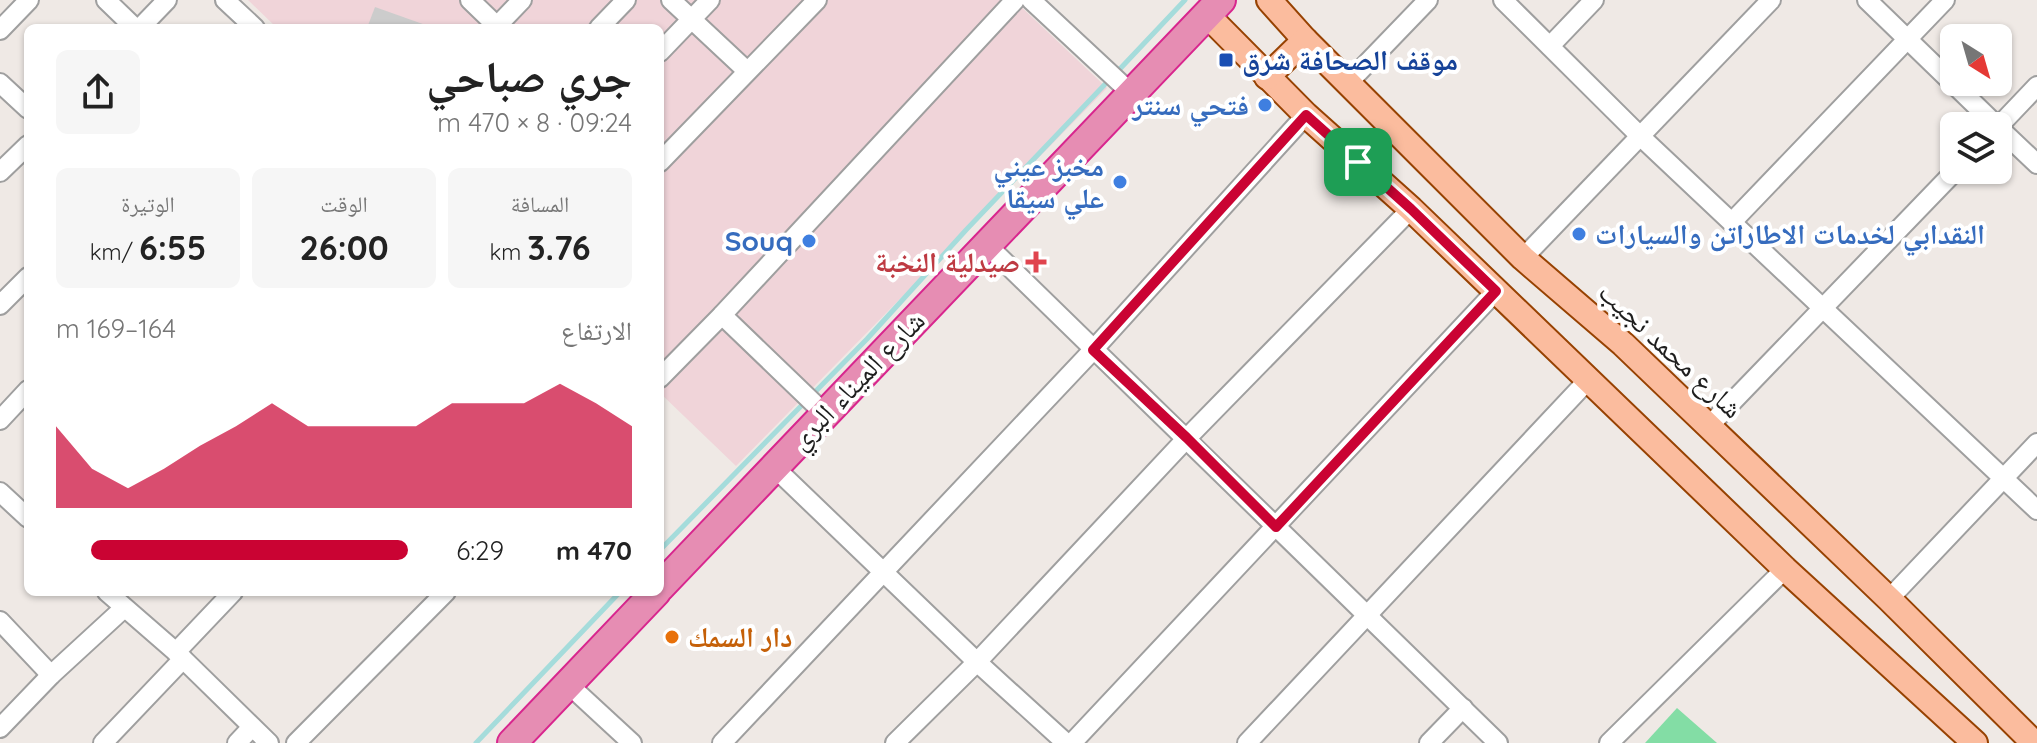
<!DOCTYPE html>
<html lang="ar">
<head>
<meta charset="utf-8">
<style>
	:root { --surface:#fff; --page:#f6f6f6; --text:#222; --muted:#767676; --accent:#ca0333 }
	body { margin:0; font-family:Quicksand,"Noto Naskh Arabic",sans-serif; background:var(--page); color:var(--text); direction:rtl; height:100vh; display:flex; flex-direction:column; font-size:30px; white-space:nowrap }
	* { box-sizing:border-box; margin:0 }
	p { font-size:26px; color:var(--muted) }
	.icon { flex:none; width:44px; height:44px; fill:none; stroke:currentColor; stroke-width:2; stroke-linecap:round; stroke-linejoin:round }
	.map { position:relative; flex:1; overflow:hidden; direction:ltr }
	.panel { position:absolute; left:24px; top:24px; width:640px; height:572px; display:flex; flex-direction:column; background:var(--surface); border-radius:12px; box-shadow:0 2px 6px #0004; direction:rtl }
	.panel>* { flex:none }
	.needle { width:52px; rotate:143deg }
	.controls { position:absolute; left:1940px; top:24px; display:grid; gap:16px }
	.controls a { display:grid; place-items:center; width:72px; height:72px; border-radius:12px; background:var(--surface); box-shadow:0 2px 6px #0004; font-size:40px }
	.pin { position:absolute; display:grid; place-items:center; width:68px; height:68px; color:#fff; margin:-34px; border-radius:16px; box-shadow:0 4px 12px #0006 }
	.round { display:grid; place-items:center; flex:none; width:84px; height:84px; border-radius:12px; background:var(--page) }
	.head { display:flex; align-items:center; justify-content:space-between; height:136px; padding:0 32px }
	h1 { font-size:44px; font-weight:700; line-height:60px }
	.stats { display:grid; grid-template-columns:repeat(3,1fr); gap:12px; height:136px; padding:8px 32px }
	.stats div { display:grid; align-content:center; border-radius:12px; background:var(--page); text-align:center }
	.stats b { font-size:34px; font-weight:700 }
	.stats small { font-size:22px; font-weight:400 }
	.stats p { font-size:22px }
	.chart { height:224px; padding:16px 32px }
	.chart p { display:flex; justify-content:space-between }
	.chart svg { width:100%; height:144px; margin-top:8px; fill:var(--accent); opacity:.7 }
	ul { padding:0 32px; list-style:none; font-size:26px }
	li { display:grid; grid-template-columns:128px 96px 1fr; align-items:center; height:60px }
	li i { height:20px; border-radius:10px; background:var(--accent) }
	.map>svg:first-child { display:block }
	.commercial { fill:#f0d4d9 }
	.religious { fill:#ccc }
	.pitch { fill:#83dda5 }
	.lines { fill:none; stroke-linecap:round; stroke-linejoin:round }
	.stream { stroke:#a5dcdb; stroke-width:5 }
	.minor-casing { stroke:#9f9f9f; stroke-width:22 }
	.major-casing { stroke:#974202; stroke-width:28 }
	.highway-casing { stroke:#d8268e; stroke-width:32 }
	.minor { stroke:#fff; stroke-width:18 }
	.major { stroke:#fbbc9e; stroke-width:24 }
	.highway { stroke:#e68db3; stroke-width:28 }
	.route-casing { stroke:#fff; stroke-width:16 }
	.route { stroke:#ca0333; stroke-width:10 }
	.transit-dot { fill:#1a4fb4; stroke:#fff; stroke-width:3 }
	.shop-dot { fill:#3f7fe0; stroke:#fff; stroke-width:3 }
	.health-dot { fill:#e0444e; stroke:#fff; stroke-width:3 }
	.food-dot { fill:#e8710a; stroke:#fff; stroke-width:3 }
	.labels { text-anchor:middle; stroke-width:8; stroke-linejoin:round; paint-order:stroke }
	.transit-label { font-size:28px; font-weight:bold; fill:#164399; stroke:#fff; text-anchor:start }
	.shop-label { font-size:28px; font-weight:bold; fill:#366cbe; stroke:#fff; text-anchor:end }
	.health-label { font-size:28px; font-weight:bold; fill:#be3a42; stroke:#fff; text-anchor:end }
	.street-label { font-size:28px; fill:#1e1e1e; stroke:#fff }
	.food-label { font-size:28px; font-weight:bold; fill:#c56008; stroke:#fff; text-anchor:start }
</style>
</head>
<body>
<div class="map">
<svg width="2037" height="743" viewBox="0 0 2037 743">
	<rect width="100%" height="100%" fill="#efe9e5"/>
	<polygon class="commercial" points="248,0 1014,0 1107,88 736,466 660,393 660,28 277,28"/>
	<polygon class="religious" points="375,7 434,28 367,28"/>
	<polygon class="pitch" points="1677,708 1717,743 1645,743"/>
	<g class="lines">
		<g class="stream">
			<polyline points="1117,72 1185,0"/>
			<polyline points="812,395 867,339 966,230 1110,79"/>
			<polyline points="660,550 805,402"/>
			<polyline points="476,743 620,592"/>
		</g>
		<defs>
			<g id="minor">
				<polyline points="106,0 135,28"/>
				<polyline points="225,0 255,28"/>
				<polyline points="470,0 499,28"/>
				<polyline points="671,0 747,71"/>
				<polyline points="1031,0 1131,93"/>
				<polyline points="1503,0 1640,136 2037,510"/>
				<polyline points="1867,0 1997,126"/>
				<polyline points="497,26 522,0"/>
				<polyline points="140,28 167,0"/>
				<polyline points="599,28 626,0"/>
				<polyline points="0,30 29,0"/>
				<polyline points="1550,46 1594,0"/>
				<polyline points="660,52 710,0"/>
				<polyline points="0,83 28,109"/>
				<polyline points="1348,83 1428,0"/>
				<polyline points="1998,127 2037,86"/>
				<polyline points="1998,127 2037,164"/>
				<polyline points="660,162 817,0"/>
				<polyline points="0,172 28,145"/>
				<polyline points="1732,222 1945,0"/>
				<polyline points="986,244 1498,743"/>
				<polyline points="1523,258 1771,0"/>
				<polyline points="0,305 28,277"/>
				<polyline points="722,315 825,414"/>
				<polyline points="660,378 722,315 1015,0"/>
				<polyline points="0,420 28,390"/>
				<polyline points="1709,426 1956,170"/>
				<polyline points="774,467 977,662 1066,743"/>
				<polyline points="0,492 28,518"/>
				<polyline points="107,592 176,652 269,743"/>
				<polyline points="1889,599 2037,443"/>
				<polyline points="0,621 51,675"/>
				<polyline points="176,652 233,592"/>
				<polyline points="568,684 632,743"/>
				<polyline points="0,728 51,675 124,608"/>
				<polyline points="103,743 183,659"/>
				<polyline points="237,743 252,727"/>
				<polyline points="296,743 446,592"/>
				<polyline points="722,743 1093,350 1306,115"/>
				<polyline points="895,743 977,662 1187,438 1411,209"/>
				<polyline points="1072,743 1496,291"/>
				<polyline points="1247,743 1589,379"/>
				<polyline points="1429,743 1463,708"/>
				<polyline points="1609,743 1785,569"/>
			</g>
			<g id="major">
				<polyline points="1269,0 1305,40 1523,258 1623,344 1889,599 2034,743"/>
				<polyline points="1207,15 1306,115 1411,209 1785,569 1975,743"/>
				<polyline points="1267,77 1305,40"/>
			</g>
			<g id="highway">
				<polyline points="660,587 1221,0"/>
				<polyline points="512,743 656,592"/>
			</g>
		</defs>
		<use href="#minor" class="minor-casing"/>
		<use href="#major" class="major-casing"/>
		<use href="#highway" class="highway-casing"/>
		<use href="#minor" class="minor"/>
		<use href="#major" class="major"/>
		<use href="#highway" class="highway"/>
	</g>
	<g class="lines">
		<defs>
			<polygon id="route" points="1306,115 1411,209 1496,291 1276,527 1187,438 1093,350"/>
		</defs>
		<use href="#route" class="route-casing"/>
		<use href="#route" class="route"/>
	</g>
	<rect class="transit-dot" x="1218" y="52" width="16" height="16" rx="4"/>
	<g class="shop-dot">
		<circle cx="1265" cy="105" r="8"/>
		<circle cx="1120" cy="182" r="8"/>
		<circle cx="1579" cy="234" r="8"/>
		<circle cx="809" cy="241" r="8"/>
	</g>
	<path class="health-dot" d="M1032 250h8v8h8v8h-8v8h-8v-8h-8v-8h8z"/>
	<circle class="food-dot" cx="672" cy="637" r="8"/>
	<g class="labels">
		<g class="transit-label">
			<text x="1242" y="70">موقف الصحافة شرق</text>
		</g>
		<g class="shop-label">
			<text x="1249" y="115">فتحي سنتر</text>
			<text x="1104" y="176">مخبز عيني<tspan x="1104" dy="32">علي سيقا</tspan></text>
			<text x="1595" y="244" text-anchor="start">النقدابي لخدمات الاطاراتن والسيارات</text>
			<text x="793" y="251">Souq</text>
		</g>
		<g class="health-label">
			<text x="1020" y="272">صيدلية النخبة</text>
		</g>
		<g class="street-label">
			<text transform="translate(1671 350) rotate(43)" y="10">شارع محمد نجيب</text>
			<text transform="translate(857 380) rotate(-46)" y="10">شارع الميناء البري</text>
		</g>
		<g class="food-label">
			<text x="688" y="647">دار السمك</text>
		</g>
	</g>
</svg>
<div class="controls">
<a><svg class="needle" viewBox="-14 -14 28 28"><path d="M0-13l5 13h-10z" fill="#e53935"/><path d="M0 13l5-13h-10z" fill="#767676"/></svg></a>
<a><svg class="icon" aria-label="layers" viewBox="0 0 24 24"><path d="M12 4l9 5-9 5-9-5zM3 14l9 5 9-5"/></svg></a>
</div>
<div class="pin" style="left:1358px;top:162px;background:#1e9e55"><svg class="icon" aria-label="arrive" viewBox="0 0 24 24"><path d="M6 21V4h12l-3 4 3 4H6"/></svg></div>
<section class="panel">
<div class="head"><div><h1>جري صباحي</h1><p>09:24 · 8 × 470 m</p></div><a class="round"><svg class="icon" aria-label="share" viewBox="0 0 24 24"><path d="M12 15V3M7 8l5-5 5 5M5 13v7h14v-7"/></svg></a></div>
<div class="stats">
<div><p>المسافة</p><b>3.76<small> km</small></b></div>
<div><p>الوقت</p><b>26:00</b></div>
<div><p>الوتيرة</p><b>6:55<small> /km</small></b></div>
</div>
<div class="chart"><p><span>الارتفاع</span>164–169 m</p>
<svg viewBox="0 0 160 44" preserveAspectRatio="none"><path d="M0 44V19L10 32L20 38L30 32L40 25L50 19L60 12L70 19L80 19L90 19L100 19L110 12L120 12L130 12L140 6L150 12L160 19V44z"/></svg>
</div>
<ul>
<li><b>470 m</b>6:29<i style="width:90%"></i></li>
</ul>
</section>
</div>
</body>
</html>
